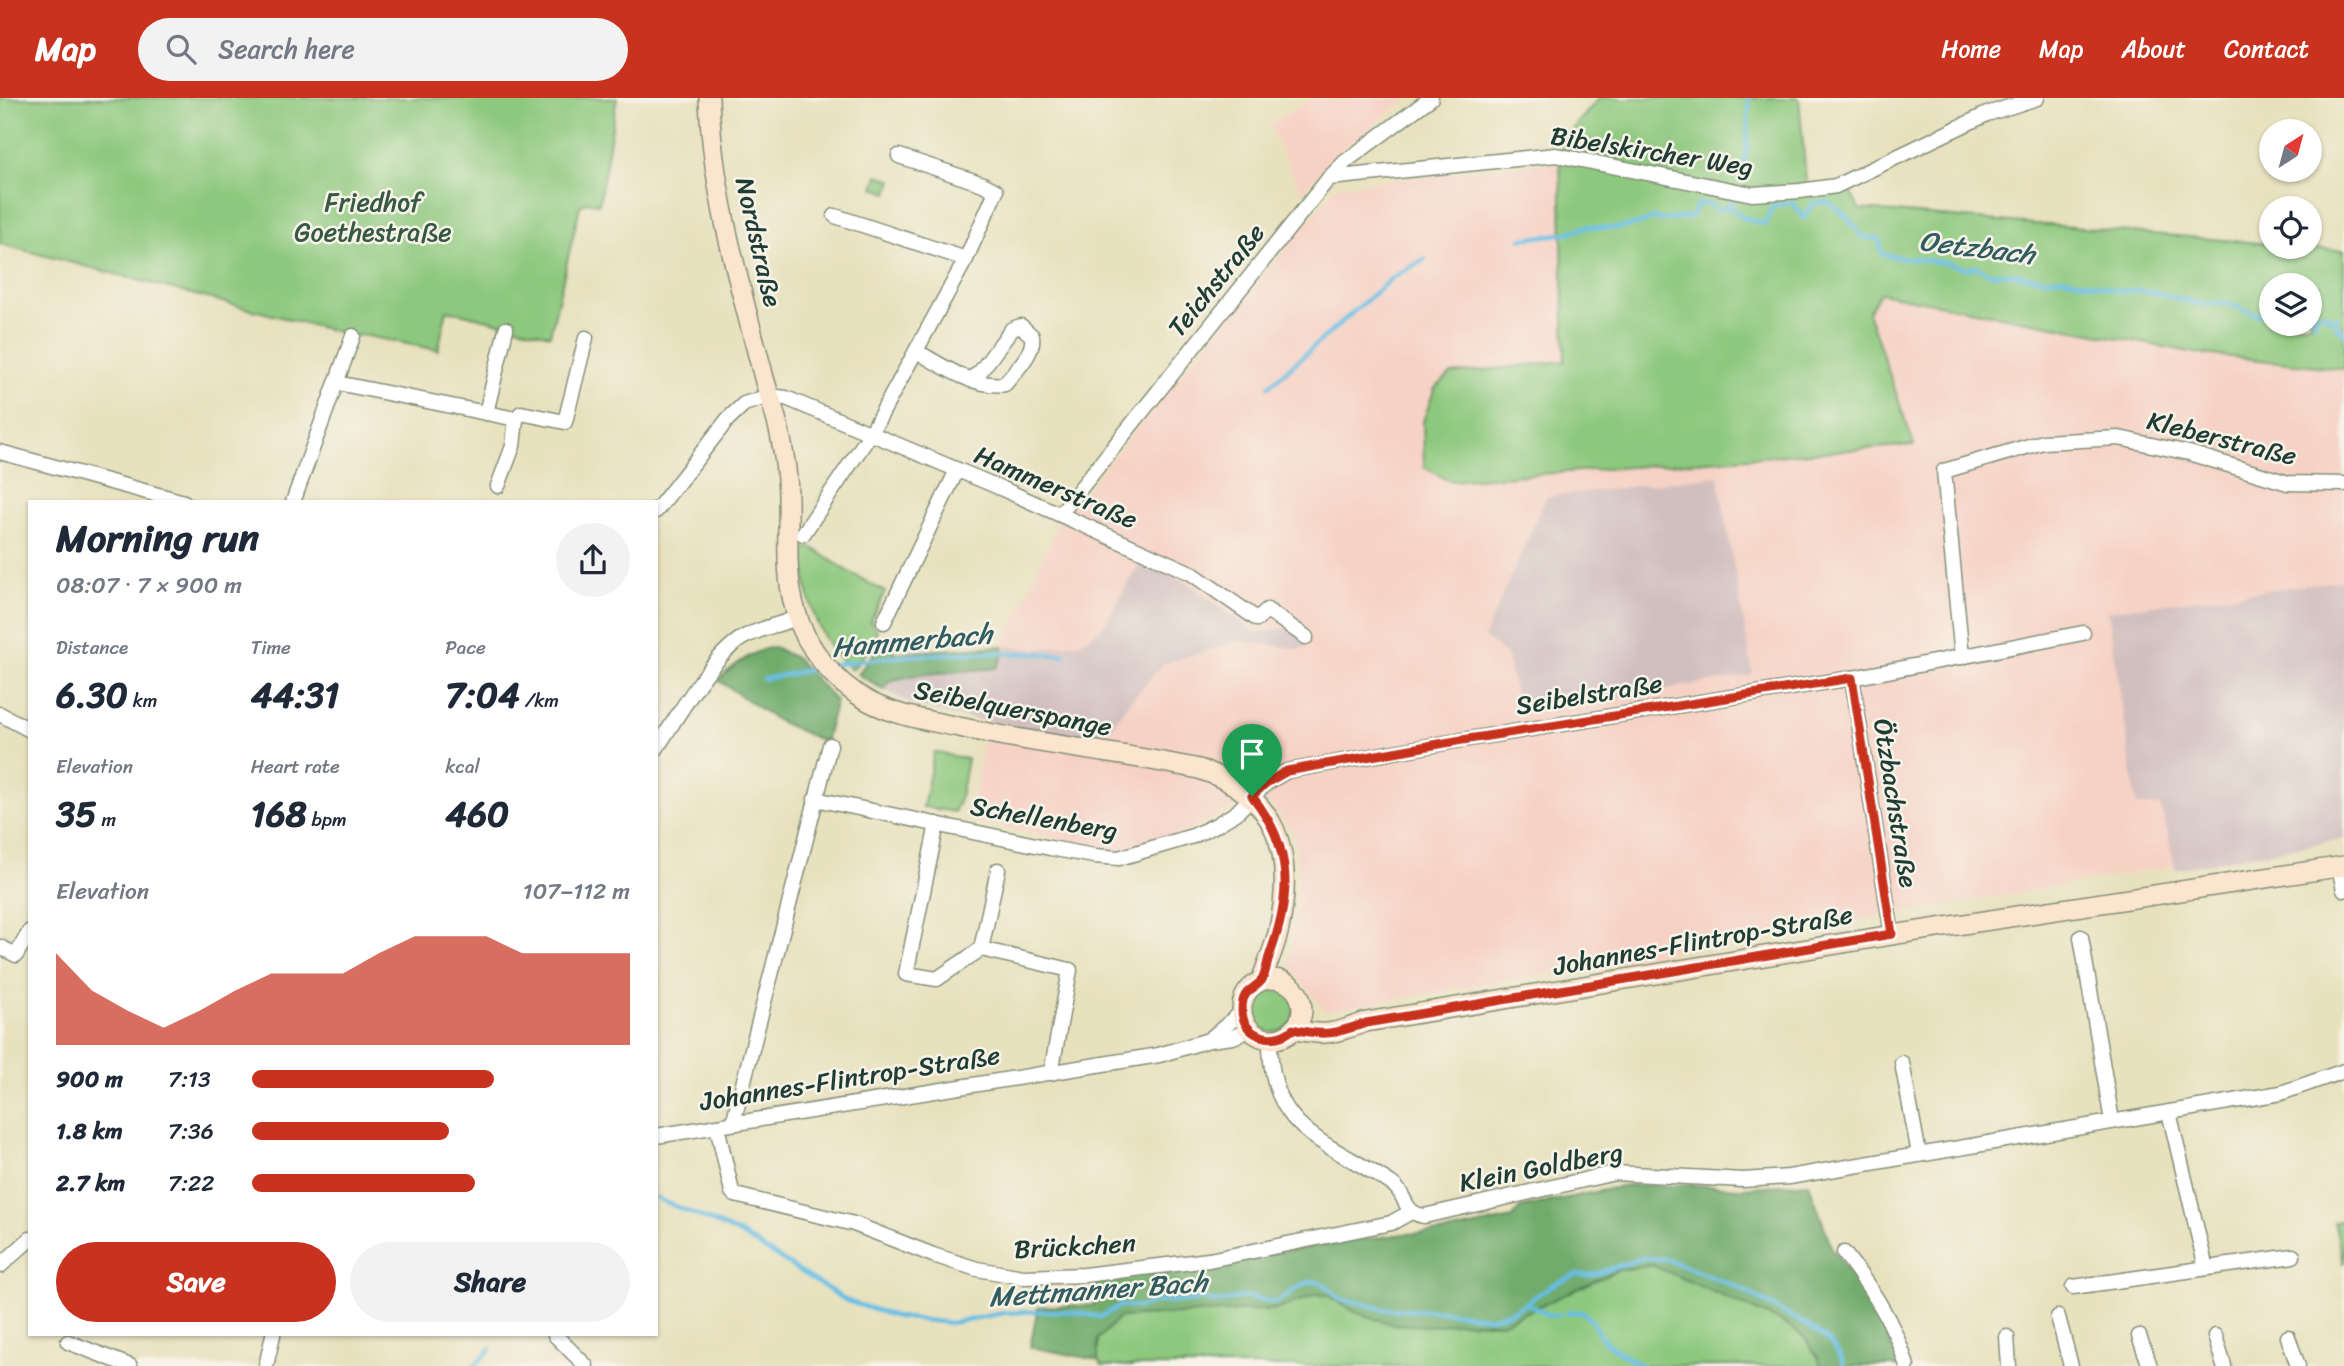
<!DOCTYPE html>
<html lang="en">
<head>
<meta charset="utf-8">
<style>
	:root { --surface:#fff; --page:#f2f2f3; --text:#1f2937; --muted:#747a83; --accent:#c8321e }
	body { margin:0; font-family:Sriracha,sans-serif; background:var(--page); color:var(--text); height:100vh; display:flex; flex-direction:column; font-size:26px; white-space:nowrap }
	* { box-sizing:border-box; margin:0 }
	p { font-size:23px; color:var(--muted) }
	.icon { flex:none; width:38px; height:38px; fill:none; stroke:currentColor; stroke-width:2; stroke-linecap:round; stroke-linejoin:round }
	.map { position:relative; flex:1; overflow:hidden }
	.side { position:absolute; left:28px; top:402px; width:630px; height:836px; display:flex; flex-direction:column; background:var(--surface); border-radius:0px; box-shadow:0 2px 5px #0004 }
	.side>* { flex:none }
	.needle { width:46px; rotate:36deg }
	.controls { position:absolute; left:2259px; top:21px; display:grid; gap:14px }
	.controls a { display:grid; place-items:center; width:63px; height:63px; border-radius:50%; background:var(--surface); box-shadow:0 2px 5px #0004; font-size:35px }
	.pin { position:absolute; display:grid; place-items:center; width:60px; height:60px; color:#fff; margin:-72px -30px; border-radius:50% 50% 50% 0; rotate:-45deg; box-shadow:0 0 7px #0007 }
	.pin .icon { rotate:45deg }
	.round { display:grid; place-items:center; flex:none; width:74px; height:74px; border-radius:37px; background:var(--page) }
	.head { display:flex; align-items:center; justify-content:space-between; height:119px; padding:0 28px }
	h1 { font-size:38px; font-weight:800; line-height:52px }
	.figures { display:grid; grid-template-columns:repeat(3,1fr); gap:10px; height:119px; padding:7px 28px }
	.figures div { display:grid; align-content:center }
	.figures b { font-size:35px; font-weight:800 }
	.figures small { font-size:19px; font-weight:400 }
	.figures p { font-size:19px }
	.chart { height:196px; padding:14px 28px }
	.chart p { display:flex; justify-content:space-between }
	.chart svg { width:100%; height:126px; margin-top:7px; fill:var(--accent); opacity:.7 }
	.action { display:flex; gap:14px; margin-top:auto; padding:14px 28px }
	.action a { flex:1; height:80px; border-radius:42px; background:var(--accent); color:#fff; font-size:28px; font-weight:800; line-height:80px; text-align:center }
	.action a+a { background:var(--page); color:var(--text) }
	ul { padding:0 28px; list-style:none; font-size:23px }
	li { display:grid; grid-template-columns:112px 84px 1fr; align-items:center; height:52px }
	li i { height:18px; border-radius:9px; background:var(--accent) }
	header { display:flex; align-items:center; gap:42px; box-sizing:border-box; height:98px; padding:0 35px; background:var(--accent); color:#fff }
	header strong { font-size:33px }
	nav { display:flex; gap:38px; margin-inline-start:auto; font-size:24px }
	.search { width:490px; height:63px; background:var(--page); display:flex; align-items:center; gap:18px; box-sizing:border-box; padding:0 24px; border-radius:38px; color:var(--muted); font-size:26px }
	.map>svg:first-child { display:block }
	.built { fill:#f6d2c5 }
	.industrial { fill:#d1bfbf }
	.green { fill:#8cc87d; stroke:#568258; stroke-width:2; fill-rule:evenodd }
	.forest { fill:#71ac6c; stroke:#487450; stroke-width:2 }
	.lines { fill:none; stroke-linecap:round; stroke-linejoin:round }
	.stream { stroke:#67bee4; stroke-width:4.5 }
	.street-casing { stroke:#848f79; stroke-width:17 }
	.secondary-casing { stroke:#848f79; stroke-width:22 }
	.street { stroke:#fff; stroke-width:14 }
	.secondary { stroke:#fbe5cf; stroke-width:19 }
	.route-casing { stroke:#fff; stroke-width:14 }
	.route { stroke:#c8321e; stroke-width:9 }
	.labels { text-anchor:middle; stroke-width:5; stroke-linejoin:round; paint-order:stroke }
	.street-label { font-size:26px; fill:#1f3d34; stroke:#f7f3e8 }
	.park-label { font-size:26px; fill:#355943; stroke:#f7f3e8 }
	.water-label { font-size:28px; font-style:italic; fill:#315d60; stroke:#f7f3e8 }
</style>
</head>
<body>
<header>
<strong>Map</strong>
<div class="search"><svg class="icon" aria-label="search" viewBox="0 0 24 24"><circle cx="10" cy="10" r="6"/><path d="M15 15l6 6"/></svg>Search here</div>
<nav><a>Home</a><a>Map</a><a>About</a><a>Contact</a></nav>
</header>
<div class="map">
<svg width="2344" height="1268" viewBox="0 0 2344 1268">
	<rect width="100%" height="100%" fill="#f7f3e8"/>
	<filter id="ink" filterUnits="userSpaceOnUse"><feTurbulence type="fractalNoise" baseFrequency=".0143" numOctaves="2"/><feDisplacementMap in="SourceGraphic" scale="14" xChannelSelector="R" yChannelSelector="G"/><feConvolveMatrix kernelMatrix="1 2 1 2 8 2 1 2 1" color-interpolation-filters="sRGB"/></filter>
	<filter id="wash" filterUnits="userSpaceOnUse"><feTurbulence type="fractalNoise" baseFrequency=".00686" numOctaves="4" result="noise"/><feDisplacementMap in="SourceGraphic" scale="28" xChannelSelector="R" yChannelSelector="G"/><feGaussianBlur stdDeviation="1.57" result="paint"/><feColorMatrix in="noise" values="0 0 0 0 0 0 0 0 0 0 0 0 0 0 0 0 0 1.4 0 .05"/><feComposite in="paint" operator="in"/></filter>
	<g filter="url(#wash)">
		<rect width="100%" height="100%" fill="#e8e1be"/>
		<g class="built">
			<polygon points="1313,0 1409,0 1331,60 1302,95 1269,27"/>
			<polygon points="1560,63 1565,263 1450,275 1435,290 1423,323 1914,347 1868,214 1880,195 2195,255 2344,271 2344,739 1326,913 1290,871 1299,771 1294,736 1272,708 1252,699 1168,743 1119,753 970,722 996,570 1004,556 1003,548 1057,427 1337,88"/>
		</g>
		<g class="industrial">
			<polygon points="1718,378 1753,577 1519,615 1507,558 1484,539 1546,399"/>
			<polygon points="1142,461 1190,487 1256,535 1288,530 1306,543 1305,549 1299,551 1240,543 1163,566 1128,606 1101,643 947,616 909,605 884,592 889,583 916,577 996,570 1004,556 1003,548 1038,551 1079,545 1103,529"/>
			<polygon points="2344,482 2344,741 2175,771 2168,735 2160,708 2137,708 2108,513"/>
		</g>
		<g class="green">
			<polygon points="0,0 617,0 599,106 587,104 580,108 550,237 447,212 438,252 362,237 353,238 0,146"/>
			<path d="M 1599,0 L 1799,0 L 1806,82 L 1812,99 L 1849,90 L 1859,111 L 2271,146 L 2272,149 L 2344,152 L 2344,271 L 2201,256 L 1880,195 L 1868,214 L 1914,347 L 1449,383 L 1424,369 L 1423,323 L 1435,290 L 1451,276 L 1565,263 L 1560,63 L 1565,40 ZM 2272,187 L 2310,187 L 2310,226 L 2272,226 Z"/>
			<polygon points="878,77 892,82 888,95 874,90"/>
			<path d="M 808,450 L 813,450 L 844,471 L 885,494 L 870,524 L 877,532 L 871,548 L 852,572 C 817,543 803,497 804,452 Z"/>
			<polygon points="934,654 967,661 959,704 954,714 923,709"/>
			<circle cx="1272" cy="911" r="23"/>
			<polygon points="2344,1122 2344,1166 2334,1124"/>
			<polygon points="1653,1167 1782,1224 1804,1239 1818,1259 1821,1268 1102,1268 1098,1262 1098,1241 1119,1219 1278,1211 1317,1196 1328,1198 1355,1214 1428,1228 1463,1224 1502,1225 1618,1172"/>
		</g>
		<g class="forest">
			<polygon points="887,537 889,539 894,555 1003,548 1004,556 996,570 916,577 889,583 884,592 858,576"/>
			<path d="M 774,549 L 797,561 L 836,603 L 825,644 L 778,623 L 718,582 C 733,568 753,552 774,549 Z"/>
			<polygon points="1809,1085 1832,1151 1881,1218 1898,1268 1821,1268 1818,1259 1804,1239 1782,1224 1652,1167 1618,1172 1502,1225 1463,1224 1428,1228 1391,1226 1355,1214 1328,1198 1317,1196 1278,1211 1119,1219 1098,1241 1098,1262 1030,1249 1038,1209 1094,1207 1097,1181 1403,1136 1447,1134 1480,1127 1512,1120 1520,1110 1628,1087 1675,1088 1680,1086 1740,1090"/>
		</g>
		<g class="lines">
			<g class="stream">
				<polyline points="1740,83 1747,50 1749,0"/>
				<path d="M 1729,109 L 1745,120 L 1765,126 L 1772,109 L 1792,104 L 1804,120 L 1812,106 L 1828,104 L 1846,118 L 1863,139 L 1879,141 L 1882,156 C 1903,161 1924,161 1945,165 C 1960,167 1962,173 1978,169 L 1987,175 L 2014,176 L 2045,181 L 2064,180 L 2100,187 L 2113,192 L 2152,194 L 2200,206 L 2227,205 L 2257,217 L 2267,214 L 2272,216"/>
				<polyline points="1521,141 1568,135 1586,129 1617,130 1640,126 1653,120 1662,122 1691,119 1698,106 1709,106 1717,112 1729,109 1733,101"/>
				<polyline points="2310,218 2315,225 2316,218 2320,215 2327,216 2328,221 2337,219 2336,228 2344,235"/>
				<polyline points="1269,288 1393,179 1425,161"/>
				<path d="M 832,567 C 911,554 986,553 1065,557"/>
				<polyline points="764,581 820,570"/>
				<path d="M 656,1100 L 739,1135 L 847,1203 L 897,1219 L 950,1225 L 1004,1215 L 1041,1213 L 1073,1214 L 1100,1219 L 1120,1208 L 1141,1209 L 1154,1204 L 1183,1203 L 1191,1204 L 1204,1200 C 1223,1210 1230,1198 1247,1199 C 1256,1199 1266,1203 1275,1205 C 1303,1188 1314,1168 1340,1202 L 1357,1204 L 1383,1211 L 1443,1213 L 1491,1220 L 1515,1212 L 1552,1187 L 1575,1177 L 1592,1177 L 1643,1160 L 1666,1161 L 1737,1189 L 1805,1226 L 1830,1244 L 1841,1259 L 1844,1268"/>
				<polyline points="1526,1205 1549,1217 1559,1217"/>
				<path d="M 1567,1215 C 1592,1207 1593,1234 1608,1246 C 1618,1254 1631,1261 1642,1268"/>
				<polyline points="474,1268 491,1251"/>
			</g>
		</g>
	</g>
	<g filter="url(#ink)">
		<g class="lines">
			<defs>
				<g id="street">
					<polyline points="1329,80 1556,57 1752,96 1800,93 1836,88 1987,16 2037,0"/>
					<polyline points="835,118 966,161"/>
					<path d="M 916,253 C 943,268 973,290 1005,286 C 1015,273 1035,255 1032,238 L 1021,228 L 1012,231 L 980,274 L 970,282"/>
					<polyline points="337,285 516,321 513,348 498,388"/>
					<polyline points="486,315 506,231"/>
					<polyline points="516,321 521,315 565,324 586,240"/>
					<polyline points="0,354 184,404"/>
					<polyline points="293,404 353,238"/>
					<polyline points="656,413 728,321 744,306 769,298 786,300 996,388 1191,475 1257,521 1267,512 1306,539"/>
					<polyline points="1060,416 1329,80 1346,63 1431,0"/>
					<polyline points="803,436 871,335 966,161 996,93 983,86 899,58"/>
					<polyline points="884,524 957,372"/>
					<polyline points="1962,559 1944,373 2043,344 2119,340 2189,355 2288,385 2344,386"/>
					<polyline points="1852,580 1892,837"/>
					<polyline points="0,616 30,632"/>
					<path d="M 656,651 C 677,620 714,553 746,538 C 762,530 781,526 797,520"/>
					<polyline points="815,701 1050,750 1094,758 1119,760 1193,738 1216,727 1236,715 1266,685 1287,673 1456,643 1852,580 2083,535"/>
					<polyline points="937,726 906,876 937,881 981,851 1070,872 1051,975"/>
					<polyline points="2339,769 2344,792"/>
					<polyline points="2081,839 2112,1023"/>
					<polyline points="0,849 16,857 30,833"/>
					<polyline points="981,851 998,772"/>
					<polyline points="1210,941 1242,914"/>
					<path d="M 1270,941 C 1269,1035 1326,1042 1392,1086 C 1408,1097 1401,1114 1424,1118 L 1615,1075 L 1743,1082 L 1789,1079 L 2281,995 L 2344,973"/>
					<polyline points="1902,965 1919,1056"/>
					<polyline points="2169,1014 2206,1170"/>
					<polyline points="733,1025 830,647"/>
					<polyline points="717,1028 732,1094 735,1097 854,1126 933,1157 977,1171 1023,1179 1084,1177 1209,1162 1391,1125 1411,1114"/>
					<polyline points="656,1038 1159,957 1209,942 1233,939 1250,932"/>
					<path d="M 1844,1155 C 1872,1191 1894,1224 1907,1268"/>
					<polyline points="0,1168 30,1141"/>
					<polyline points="2073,1189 2293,1158"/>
					<polyline points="2058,1219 2071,1268"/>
					<polyline points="555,1237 586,1268"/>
					<polyline points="2139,1238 2150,1268"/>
					<polyline points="2215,1238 2224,1268"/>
					<polyline points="2007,1239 2009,1268"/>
					<polyline points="2288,1239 2298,1268"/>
					<polyline points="68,1244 130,1268"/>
					<polyline points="266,1268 273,1237"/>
				</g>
				<g id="secondary">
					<path d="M 709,0 C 712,96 740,187 764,280 C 769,298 776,317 780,336 C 784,357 788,377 788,399 C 789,437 784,477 796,514 C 806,550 835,585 868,603 C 894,617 925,622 954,628 C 1035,646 1118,654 1199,671 C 1278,697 1295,754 1279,831 C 1275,849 1267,866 1261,883"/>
					<circle cx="1272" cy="911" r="30"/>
					<path d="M 1293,931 C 1325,939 1336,935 1366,924 L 1892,837 L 2344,768"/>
				</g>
			</defs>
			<use href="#street" class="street-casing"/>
			<use href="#secondary" class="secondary-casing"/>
			<use href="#street" class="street"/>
			<use href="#secondary" class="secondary"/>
		</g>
	</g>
	<g class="lines" filter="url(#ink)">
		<defs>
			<path id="route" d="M 1852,580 L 1892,836 L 1366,925 C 1336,935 1326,939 1293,931 C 1275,948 1242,939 1242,912 C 1242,890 1254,893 1262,882 C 1266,875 1267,864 1270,856 C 1292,796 1293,750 1252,698 L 1266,685 L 1287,673 L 1456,643 Z"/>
		</defs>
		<use href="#route" class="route-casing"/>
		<use href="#route" class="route"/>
	</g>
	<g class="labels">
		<g class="street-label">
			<text transform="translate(1652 53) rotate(9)" y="9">Bibelskircher Weg</text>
			<text transform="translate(759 144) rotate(77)" y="9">Nordstraße</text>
			<text transform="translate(1216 182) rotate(-51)" y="9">Teichstraße</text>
			<text transform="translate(2222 340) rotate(14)" y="9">Kleberstraße</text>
			<text transform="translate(1056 389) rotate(23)" y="9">Hammerstraße</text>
			<text transform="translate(1589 596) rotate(-9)" y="9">Seibelstraße</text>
			<text transform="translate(1013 610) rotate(11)" y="9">Seibelquerspange</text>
			<text transform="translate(1896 705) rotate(81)" y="9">Ötzbachstraße</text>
			<text transform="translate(1044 720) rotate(10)" y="9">Schellenberg</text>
			<text transform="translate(1703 842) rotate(-10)" y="9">Johannes-Flintrop-Straße</text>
			<text transform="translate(850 980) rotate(-9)" y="9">Johannes-Flintrop-Straße</text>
			<text transform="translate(1541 1069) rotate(-11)" y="9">Klein Goldberg</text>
			<text transform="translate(1075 1148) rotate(-3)" y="9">Brückchen</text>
		</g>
		<g class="park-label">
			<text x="373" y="113">Friedhof<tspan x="373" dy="30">Goethestraße</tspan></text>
		</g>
		<g class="water-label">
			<text transform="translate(1977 149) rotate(7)" y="10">Oetzbach</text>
			<text transform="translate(912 542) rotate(-5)" y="10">Hammerbach</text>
			<text transform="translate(1098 1191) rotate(-4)" y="10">Mettmanner Bach</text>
		</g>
	</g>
</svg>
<div class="controls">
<a><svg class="needle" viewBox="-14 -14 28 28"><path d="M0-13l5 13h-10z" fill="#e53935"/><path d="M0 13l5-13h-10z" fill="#747a83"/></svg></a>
<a><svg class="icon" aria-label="locate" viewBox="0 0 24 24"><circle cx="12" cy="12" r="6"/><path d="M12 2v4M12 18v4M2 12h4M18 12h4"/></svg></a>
<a><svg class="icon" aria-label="layers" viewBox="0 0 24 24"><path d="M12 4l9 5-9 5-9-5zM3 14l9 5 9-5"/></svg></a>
</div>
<div class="pin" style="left:1252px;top:698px;background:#1e9e55"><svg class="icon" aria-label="arrive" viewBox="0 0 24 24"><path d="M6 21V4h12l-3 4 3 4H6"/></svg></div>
<section class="side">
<div class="head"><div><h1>Morning run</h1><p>08:07 · 7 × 900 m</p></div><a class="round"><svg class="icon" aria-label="share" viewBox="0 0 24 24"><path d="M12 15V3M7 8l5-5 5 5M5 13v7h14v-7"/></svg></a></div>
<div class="figures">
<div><p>Distance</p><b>6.30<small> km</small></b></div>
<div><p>Time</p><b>44:31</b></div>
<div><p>Pace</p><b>7:04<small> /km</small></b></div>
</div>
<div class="figures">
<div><p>Elevation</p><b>35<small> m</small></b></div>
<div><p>Heart rate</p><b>168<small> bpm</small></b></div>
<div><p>kcal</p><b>460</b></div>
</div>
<div class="chart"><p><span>Elevation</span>107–112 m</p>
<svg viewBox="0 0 160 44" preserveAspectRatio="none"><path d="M0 44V12L10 25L20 32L30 38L40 32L50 25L60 19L70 19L80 19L90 12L100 6L110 6L120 6L130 12L140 12L150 12L160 12V44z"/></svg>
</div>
<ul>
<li><b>900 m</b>7:13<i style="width:64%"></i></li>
<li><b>1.8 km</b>7:36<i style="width:52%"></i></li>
<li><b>2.7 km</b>7:22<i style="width:59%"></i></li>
</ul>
<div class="action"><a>Save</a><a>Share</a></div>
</section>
</div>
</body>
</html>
